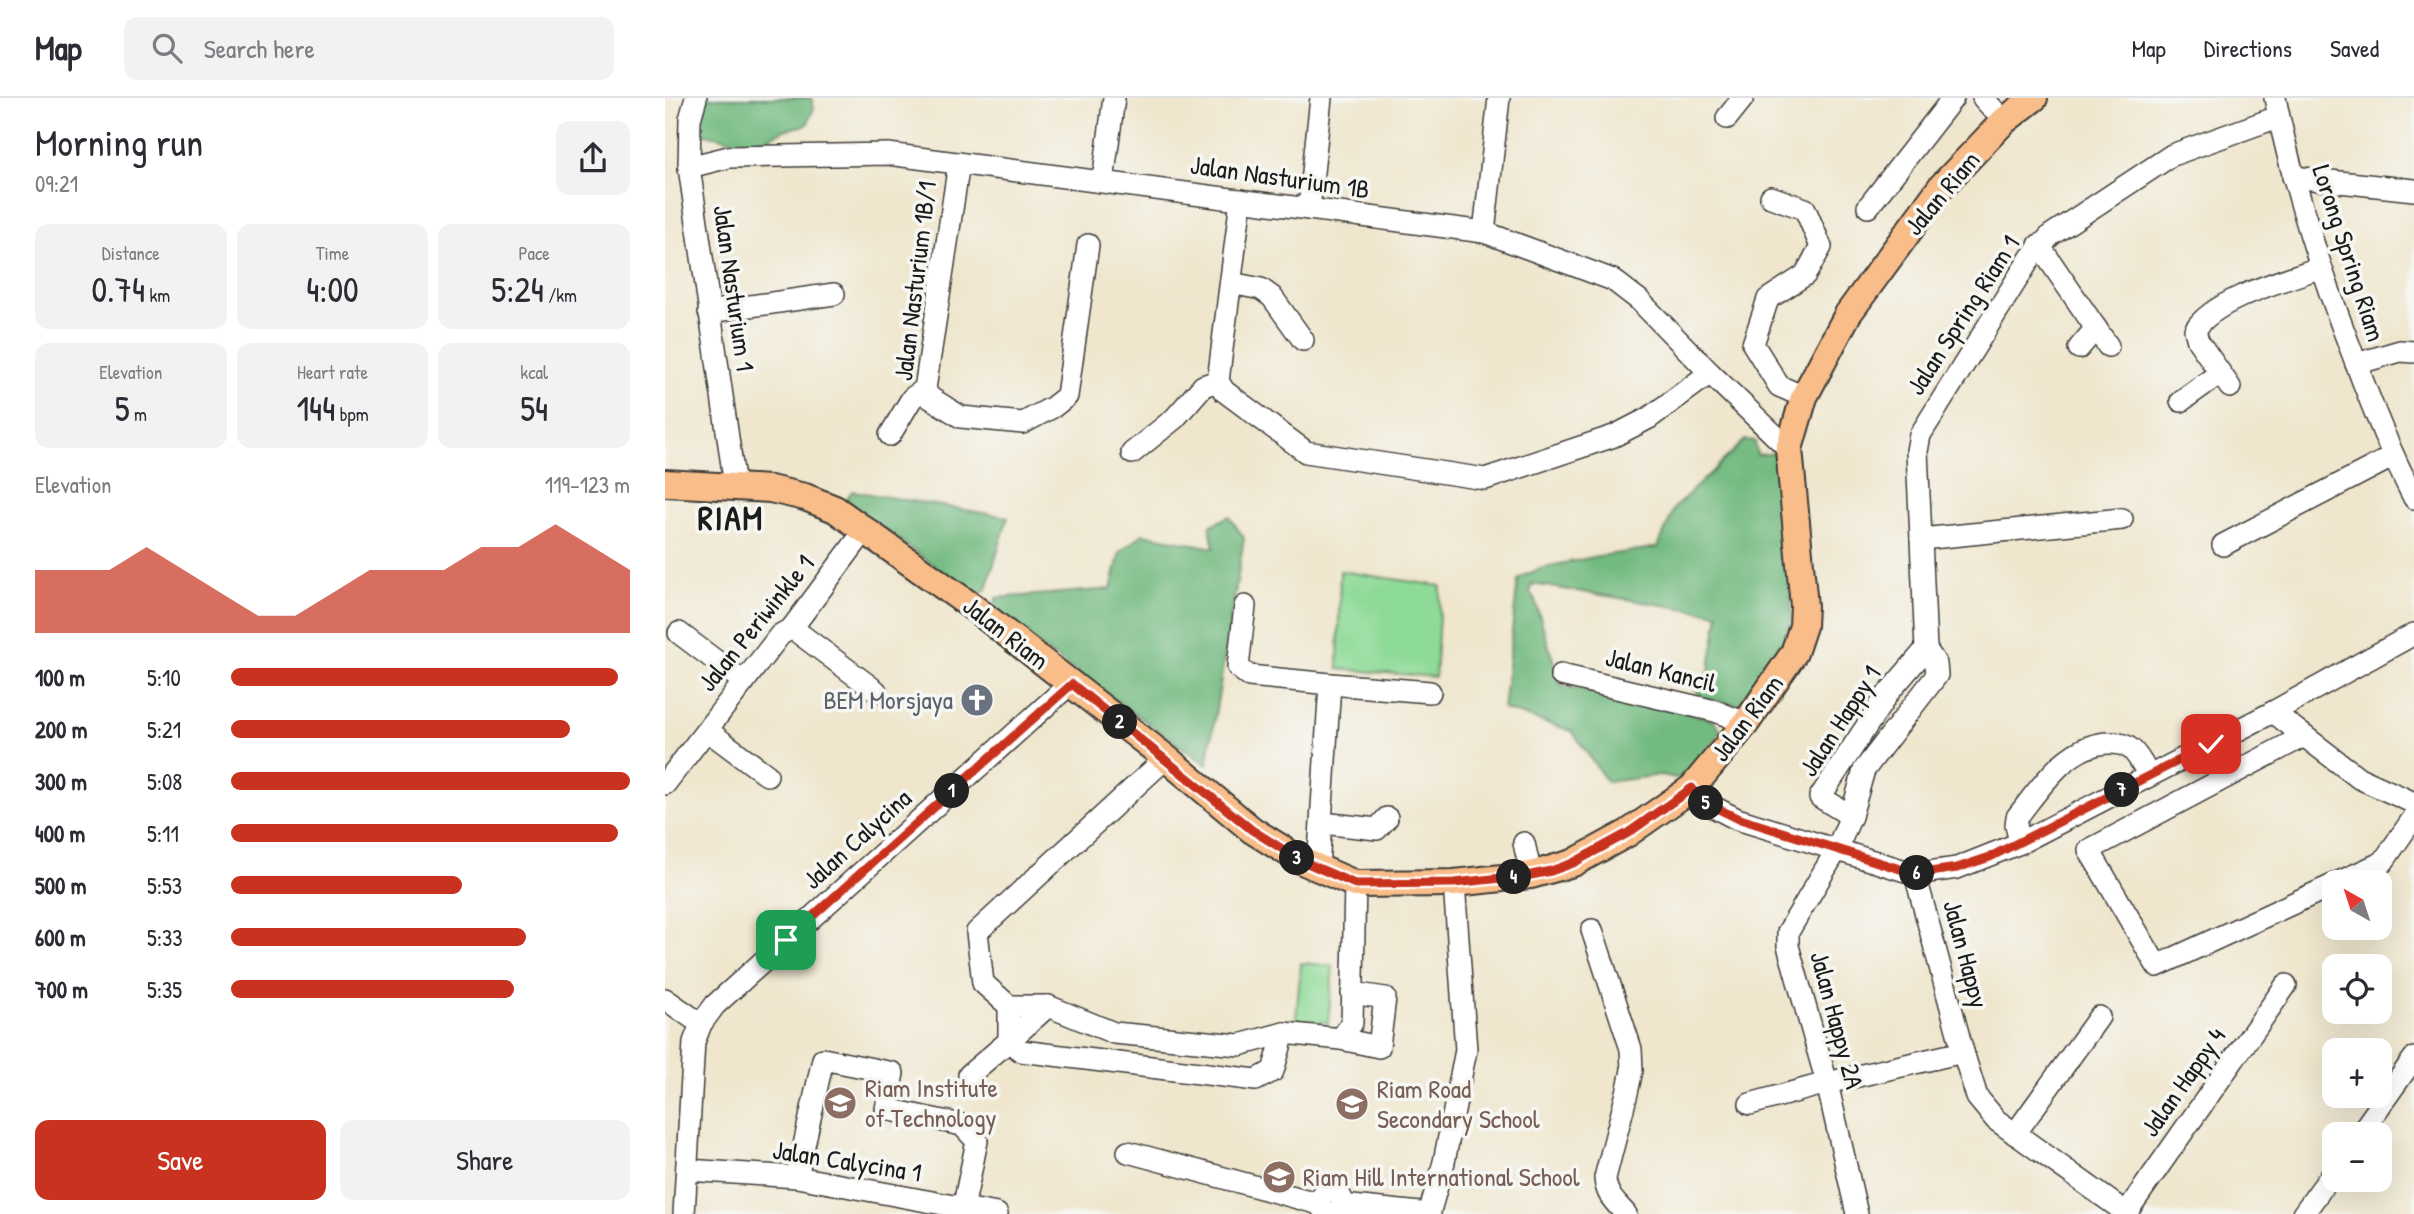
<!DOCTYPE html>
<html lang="en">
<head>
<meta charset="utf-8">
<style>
	:root { --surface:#fff; --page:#f2f2f3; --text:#2b2b33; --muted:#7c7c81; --line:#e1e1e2; --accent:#c8321e }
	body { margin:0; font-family:"Patrick Hand",sans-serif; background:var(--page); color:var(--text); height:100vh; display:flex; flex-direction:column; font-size:26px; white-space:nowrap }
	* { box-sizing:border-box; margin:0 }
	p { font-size:23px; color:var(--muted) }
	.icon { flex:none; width:38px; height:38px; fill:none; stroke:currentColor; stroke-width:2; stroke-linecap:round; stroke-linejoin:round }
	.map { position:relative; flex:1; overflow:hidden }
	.panel { display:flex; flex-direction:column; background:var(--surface); width:665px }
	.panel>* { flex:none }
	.needle { width:46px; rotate:321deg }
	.buttons { position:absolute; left:1657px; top:772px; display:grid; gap:14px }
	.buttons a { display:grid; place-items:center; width:70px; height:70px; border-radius:14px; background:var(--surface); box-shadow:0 7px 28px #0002; font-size:35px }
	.pin { position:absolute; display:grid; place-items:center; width:60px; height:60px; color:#fff; margin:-30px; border-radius:14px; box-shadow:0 4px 10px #0006 }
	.km { position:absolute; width:35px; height:35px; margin:-18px; border-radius:50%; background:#222; color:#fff; font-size:19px; line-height:35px; text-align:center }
	.round { display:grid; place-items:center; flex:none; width:74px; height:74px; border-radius:14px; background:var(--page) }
	.headline { display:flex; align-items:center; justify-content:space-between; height:119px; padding:0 35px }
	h1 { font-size:38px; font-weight:600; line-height:52px }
	.stats { display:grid; grid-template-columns:repeat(3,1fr); gap:10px; height:119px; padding:7px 35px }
	.stats div { display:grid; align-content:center; border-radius:14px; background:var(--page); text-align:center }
	.stats b { font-size:35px; font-weight:600 }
	.stats small { font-size:19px; font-weight:400 }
	.stats p { font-size:19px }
	.chart { height:196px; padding:14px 35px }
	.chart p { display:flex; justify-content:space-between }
	.chart svg { width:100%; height:126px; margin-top:7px; fill:var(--accent); opacity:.7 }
	.button { display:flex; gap:14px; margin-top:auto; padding:14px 35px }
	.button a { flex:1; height:80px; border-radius:14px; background:var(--accent); color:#fff; font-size:28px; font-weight:600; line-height:80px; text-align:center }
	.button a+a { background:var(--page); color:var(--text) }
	ul { padding:0 35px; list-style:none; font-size:23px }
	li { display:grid; grid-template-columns:112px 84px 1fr; align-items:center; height:52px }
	li i { height:18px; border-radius:9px; background:var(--accent) }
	header { display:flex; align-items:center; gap:42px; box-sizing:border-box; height:98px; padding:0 35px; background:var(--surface); border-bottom:2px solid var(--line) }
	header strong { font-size:33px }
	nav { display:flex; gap:38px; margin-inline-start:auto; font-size:24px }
	.search { width:490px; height:63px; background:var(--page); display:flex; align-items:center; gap:18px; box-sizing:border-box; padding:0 24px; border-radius:14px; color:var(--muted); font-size:26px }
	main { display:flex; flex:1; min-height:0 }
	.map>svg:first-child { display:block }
	.green { fill:#8eda97; stroke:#557b5a; stroke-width:2 }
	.forest { fill:#72ba80; stroke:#476b4e; stroke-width:2 }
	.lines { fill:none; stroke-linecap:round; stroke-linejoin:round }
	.minor-casing { stroke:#3c3a37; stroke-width:24 }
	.major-casing { stroke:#3c3a37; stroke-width:30 }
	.minor { stroke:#fff; stroke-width:21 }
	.major { stroke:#f8bd89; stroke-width:26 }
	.route-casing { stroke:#fff; stroke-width:14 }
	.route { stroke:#c8321e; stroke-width:9 }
	.labels { text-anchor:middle; stroke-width:7; stroke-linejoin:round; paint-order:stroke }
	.street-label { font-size:26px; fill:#1c1c1c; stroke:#f6f6f2 }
	.worship-label { font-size:26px; fill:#5b616d; stroke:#f6f6f2; text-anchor:end }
	.education-label { font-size:26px; fill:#785e54; stroke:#f6f6f2; text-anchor:start }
	.district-label { font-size:33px; font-weight:bold; letter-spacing:2px; fill:#1c1c1c; stroke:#f6f6f2 }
</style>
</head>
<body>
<header>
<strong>Map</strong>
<div class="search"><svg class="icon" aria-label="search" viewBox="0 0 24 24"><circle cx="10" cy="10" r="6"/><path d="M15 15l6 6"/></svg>Search here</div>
<nav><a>Map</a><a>Directions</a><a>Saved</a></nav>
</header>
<main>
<section class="panel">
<div class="headline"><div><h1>Morning run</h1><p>09:21</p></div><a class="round"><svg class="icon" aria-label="share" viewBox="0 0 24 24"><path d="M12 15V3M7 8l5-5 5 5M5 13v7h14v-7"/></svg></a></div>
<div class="stats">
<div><p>Distance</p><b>0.74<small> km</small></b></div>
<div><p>Time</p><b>4:00</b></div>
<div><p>Pace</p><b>5:24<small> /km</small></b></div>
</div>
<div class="stats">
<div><p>Elevation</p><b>5<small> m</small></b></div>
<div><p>Heart rate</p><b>144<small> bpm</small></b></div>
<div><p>kcal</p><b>54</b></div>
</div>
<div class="chart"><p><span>Elevation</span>119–123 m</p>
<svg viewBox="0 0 160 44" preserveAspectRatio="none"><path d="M0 44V22L10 22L20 22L30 14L40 22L50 30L60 38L70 38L80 30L90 22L100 22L110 22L120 14L130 14L140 6L150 14L160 22V44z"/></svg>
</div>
<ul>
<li><b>100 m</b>5:10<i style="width:97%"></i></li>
<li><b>200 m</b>5:21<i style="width:85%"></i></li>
<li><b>300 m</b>5:08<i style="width:100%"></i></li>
<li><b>400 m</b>5:11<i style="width:97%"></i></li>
<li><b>500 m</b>5:53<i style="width:58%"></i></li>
<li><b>600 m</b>5:33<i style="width:74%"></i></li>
<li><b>700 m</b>5:35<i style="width:71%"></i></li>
</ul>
<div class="button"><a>Save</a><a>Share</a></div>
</section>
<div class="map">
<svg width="1749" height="1116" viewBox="0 0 1749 1116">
	<rect width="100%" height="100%" fill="#f6f6f2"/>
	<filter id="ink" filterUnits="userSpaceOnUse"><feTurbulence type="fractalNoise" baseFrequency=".0143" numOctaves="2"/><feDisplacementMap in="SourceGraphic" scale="14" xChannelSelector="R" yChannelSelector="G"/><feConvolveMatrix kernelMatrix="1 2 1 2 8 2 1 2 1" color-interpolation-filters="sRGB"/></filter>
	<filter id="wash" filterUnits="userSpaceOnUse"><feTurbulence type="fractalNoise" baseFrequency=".00686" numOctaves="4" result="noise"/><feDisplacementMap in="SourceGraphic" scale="28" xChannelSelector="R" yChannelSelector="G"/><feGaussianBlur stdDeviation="1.57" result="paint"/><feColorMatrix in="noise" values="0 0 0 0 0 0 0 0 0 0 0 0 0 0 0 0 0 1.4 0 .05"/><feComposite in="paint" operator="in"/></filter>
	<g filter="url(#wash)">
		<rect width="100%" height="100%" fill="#efe6cd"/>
		<g class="green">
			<polygon points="675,473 776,488 770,579 673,571"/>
			<polygon points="636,865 668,868 663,925 631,922"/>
		</g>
		<g class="forest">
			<polygon points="41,0 146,0 149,10 142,27 119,32 99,42 76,44 31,34"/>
			<path d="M 1080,342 L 1090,343 L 1092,357 L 1110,355 L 1113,387 L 1119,397 L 1127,520 L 1115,553 L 1079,607 L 1036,601 L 1029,589 L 1044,574 L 1054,516 L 867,486 L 865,495 L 869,500 L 896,587 L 1040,619 L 1050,624 L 1056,632 C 1045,652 1033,668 1015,681 L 997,677 L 942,684 L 907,633 L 838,611 L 853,482 C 868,465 967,454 993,449 L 1010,409 Z"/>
			<polygon points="187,393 343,419 321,492 310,497 180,403"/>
			<polygon points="564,418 579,440 542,667 330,516 331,500 446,491 455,454 478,436 549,450 545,428"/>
		</g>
	</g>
	<g filter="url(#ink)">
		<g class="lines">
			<defs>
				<g id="minor">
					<polyline points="31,0 25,21 24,69 70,388"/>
					<polyline points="1318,0 1339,23"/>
					<path d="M 1610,0 C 1628,89 1655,172 1688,257 C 1706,306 1725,354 1749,400"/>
					<polyline points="1062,20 1078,0"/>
					<polyline points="294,65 260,291 264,299 296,319 358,325 388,309 402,298 423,147"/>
					<polyline points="24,69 64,59 223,56 819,134 948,182 974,202 1045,275 1124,351"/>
					<polyline points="1628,79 1749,92"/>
					<polyline points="438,83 449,0"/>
					<polyline points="1106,99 1140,111 1156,149 1140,177 1103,201 1088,246 1114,288 1139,299"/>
					<polyline points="576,102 553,283 559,293 641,354 820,381 949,338 984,320 1045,275"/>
					<polyline points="1203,109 1288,0"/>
					<polyline points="644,111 656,0"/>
					<polyline points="819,134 834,0"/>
					<polyline points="1374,147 1443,248"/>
					<polyline points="566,185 596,191 607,199 638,242"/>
					<polyline points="44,214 169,196"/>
					<polyline points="1414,250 1431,230"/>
					<polyline points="1691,266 1735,253 1749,254"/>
					<path d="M 1565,289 L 1533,243 L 1530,232 C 1549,201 1620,182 1654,170"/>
					<polyline points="1516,303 1555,275"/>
					<polyline points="225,337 247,300 260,291"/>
					<polyline points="467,355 510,320 538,288 553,283"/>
					<polyline points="1256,441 1457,421"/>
					<polyline points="1558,447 1727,359"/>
					<polyline points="580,508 573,569 584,578 665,586 653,770"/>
					<polyline points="127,530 211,593"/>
					<polyline points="14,535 79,584"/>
					<polyline points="896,577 1050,613 1081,625"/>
					<polyline points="665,586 765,594"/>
					<polyline points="1608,614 1694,680 1749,705"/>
					<polyline points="43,633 102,677"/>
					<polyline points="1639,638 1424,752 1492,868 1670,786"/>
					<polyline points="0,686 115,537 127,530 200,432"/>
					<polyline points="1027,690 1033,701 1072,721 1250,776 1298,954 1312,999 1331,1022 1463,1116"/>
					<polyline points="1186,718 1155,699 1224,594 1261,551"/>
					<polyline points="657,725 712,731 722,720"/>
					<polyline points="859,745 866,777"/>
					<path d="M 1355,745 L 1351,727 L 1352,719 C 1376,689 1403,645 1445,645 C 1452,645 1461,647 1466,651 C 1474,658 1479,669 1484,678"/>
					<polyline points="1250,776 1292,770 1355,745 1608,614 1749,536"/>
					<polyline points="1674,784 1718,764 1749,719"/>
					<path d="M 927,832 L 966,951 L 967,972 L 962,995 L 940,1080 C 941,1097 950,1104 961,1116"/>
					<polyline points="0,901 36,926"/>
					<polyline points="344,908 344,943 383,908 344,908 318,885 312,834 501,660"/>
					<polyline points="383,908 449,935 574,947 619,935 676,941 687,925 690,786"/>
					<polyline points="676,941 714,949 720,900 687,895"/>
					<polyline points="304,977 344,943 356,953 591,982 608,973 619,935"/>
					<polyline points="1085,1006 1162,985 1298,954"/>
					<polyline points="1350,1036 1434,919"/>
					<polyline points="1695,1036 1749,960"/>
					<polyline points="463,1054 655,1106"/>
					<polyline points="22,1072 132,1079 332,1116"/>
					<polyline points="132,1079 158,961 228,975 221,1011 297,1027 312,1043 298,1111"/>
					<circle cx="666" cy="1104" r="11"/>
					<polyline points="677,1107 765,1116"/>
					<polyline points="1461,1115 1621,887"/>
					<polyline points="19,1116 29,944 36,926 50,907 406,585"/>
					<polyline points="764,1116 779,1064 801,952 789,785"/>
					<polyline points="1192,1116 1162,985 1123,848 1123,834 1171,753 1186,718 1199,672 1272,577 1271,566 1261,551 1252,353 1255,337 1366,159 1386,137 1507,57 1613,19"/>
					<polyline points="1638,1116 1670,1072"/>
				</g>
				<polyline id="major" points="0,385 105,391 140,399 170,411 309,510 501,660 587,732 635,762 690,786 789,785 866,777 908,765 963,735 1027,690 1081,625 1129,555 1138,528 1139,508 1124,351 1139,299 1183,216 1276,89 1339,23 1369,0"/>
			</defs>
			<use href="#minor" class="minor-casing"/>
			<use href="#major" class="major-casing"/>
			<use href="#minor" class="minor"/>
			<use href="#major" class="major"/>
		</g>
	</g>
	<g class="lines" filter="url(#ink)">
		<defs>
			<polyline id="route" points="121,842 407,586 587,732 635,762 690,786 789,785 866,777 886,773 908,765 963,735 1027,690 1033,701 1072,720 1251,776 1292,770 1325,759 1546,646"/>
		</defs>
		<use href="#route" class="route-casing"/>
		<use href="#route" class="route"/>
	</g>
	<defs>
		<symbol id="church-disc" viewBox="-11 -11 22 22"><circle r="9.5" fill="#6b7280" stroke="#f6f6f2"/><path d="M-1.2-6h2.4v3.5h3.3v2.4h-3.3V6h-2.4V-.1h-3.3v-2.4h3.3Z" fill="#fff"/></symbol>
		<symbol id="university-disc" viewBox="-11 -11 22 22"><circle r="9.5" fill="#8d6e63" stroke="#f6f6f2"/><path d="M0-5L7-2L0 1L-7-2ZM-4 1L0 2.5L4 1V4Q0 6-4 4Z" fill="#fff"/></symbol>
		<symbol id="school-disc" viewBox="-11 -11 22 22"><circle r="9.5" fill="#8d6e63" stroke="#f6f6f2"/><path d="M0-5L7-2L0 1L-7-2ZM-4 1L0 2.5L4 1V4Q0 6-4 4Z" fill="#fff"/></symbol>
	</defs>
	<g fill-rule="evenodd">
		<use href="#church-disc" x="293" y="583" width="38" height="38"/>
		<use href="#university-disc" x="156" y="986" width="38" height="38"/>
		<use href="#school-disc" x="668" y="987" width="38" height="38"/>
		<use href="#school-disc" x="595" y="1060" width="38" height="38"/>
	</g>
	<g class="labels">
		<g class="street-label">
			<text transform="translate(615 79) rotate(8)" y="9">Jalan Nasturium 1B</text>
			<text transform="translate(1277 95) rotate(-50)" y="9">Jalan Riam</text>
			<text transform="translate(1684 155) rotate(72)" y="9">Lorong Spring Riam</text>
			<text transform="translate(250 183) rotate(-83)" y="9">Jalan Nasturium 1B/1</text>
			<text transform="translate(69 190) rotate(82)" y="9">Jalan Nasturium 1</text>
			<text transform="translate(1298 217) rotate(-57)" y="9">Jalan Spring Riam 1</text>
			<text transform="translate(91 525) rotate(-51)" y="9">Jalan Periwinkle 1</text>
			<text transform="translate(341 535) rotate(38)" y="9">Jalan Riam</text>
			<text transform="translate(996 572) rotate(14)" y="9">Jalan Kancil</text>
			<text transform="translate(1082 620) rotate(-53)" y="9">Jalan Riam</text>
			<text transform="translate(1175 623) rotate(-57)" y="9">Jalan Happy 1</text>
			<text transform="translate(192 741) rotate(-42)" y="9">Jalan Calycina</text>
			<text transform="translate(1301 856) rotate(75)" y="9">Jalan Happy</text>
			<text transform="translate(1172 922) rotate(75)" y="9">Jalan Happy 2A</text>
			<text transform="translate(1518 984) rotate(-55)" y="9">Jalan Happy 4</text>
			<text transform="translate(182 1063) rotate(9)" y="9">Jalan Calycina 1</text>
		</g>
		<g class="worship-label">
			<text x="288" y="611">BEM Morsjaya</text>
		</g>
		<g class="education-label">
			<text x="200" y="999">Riam Institute<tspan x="200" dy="30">of Technology</tspan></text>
			<text x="712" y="1000">Riam Road<tspan x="712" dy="30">Secondary School</tspan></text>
			<text x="638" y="1088">Riam Hill International School</text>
		</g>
		<g class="district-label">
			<text x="66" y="432">RIAM</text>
		</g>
	</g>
</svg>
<div class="buttons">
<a><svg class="needle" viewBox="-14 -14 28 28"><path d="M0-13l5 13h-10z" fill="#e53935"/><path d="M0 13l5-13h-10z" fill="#7c7c81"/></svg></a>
<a><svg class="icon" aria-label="locate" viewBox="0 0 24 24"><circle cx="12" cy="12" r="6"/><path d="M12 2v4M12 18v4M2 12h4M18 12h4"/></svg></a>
<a>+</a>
<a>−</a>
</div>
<div class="pin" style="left:121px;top:842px;background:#1e9e55"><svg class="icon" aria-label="arrive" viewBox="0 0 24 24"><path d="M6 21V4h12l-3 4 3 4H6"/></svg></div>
<div class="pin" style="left:1546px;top:646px;background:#d93025"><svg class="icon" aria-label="check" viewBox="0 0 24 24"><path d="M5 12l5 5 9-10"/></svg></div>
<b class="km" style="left:287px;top:693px">1</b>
<b class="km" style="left:455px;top:624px">2</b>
<b class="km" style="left:632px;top:760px">3</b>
<b class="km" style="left:849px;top:779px">4</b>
<b class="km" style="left:1041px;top:705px">5</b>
<b class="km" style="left:1252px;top:775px">6</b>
<b class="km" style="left:1457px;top:692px">7</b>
</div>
</main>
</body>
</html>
